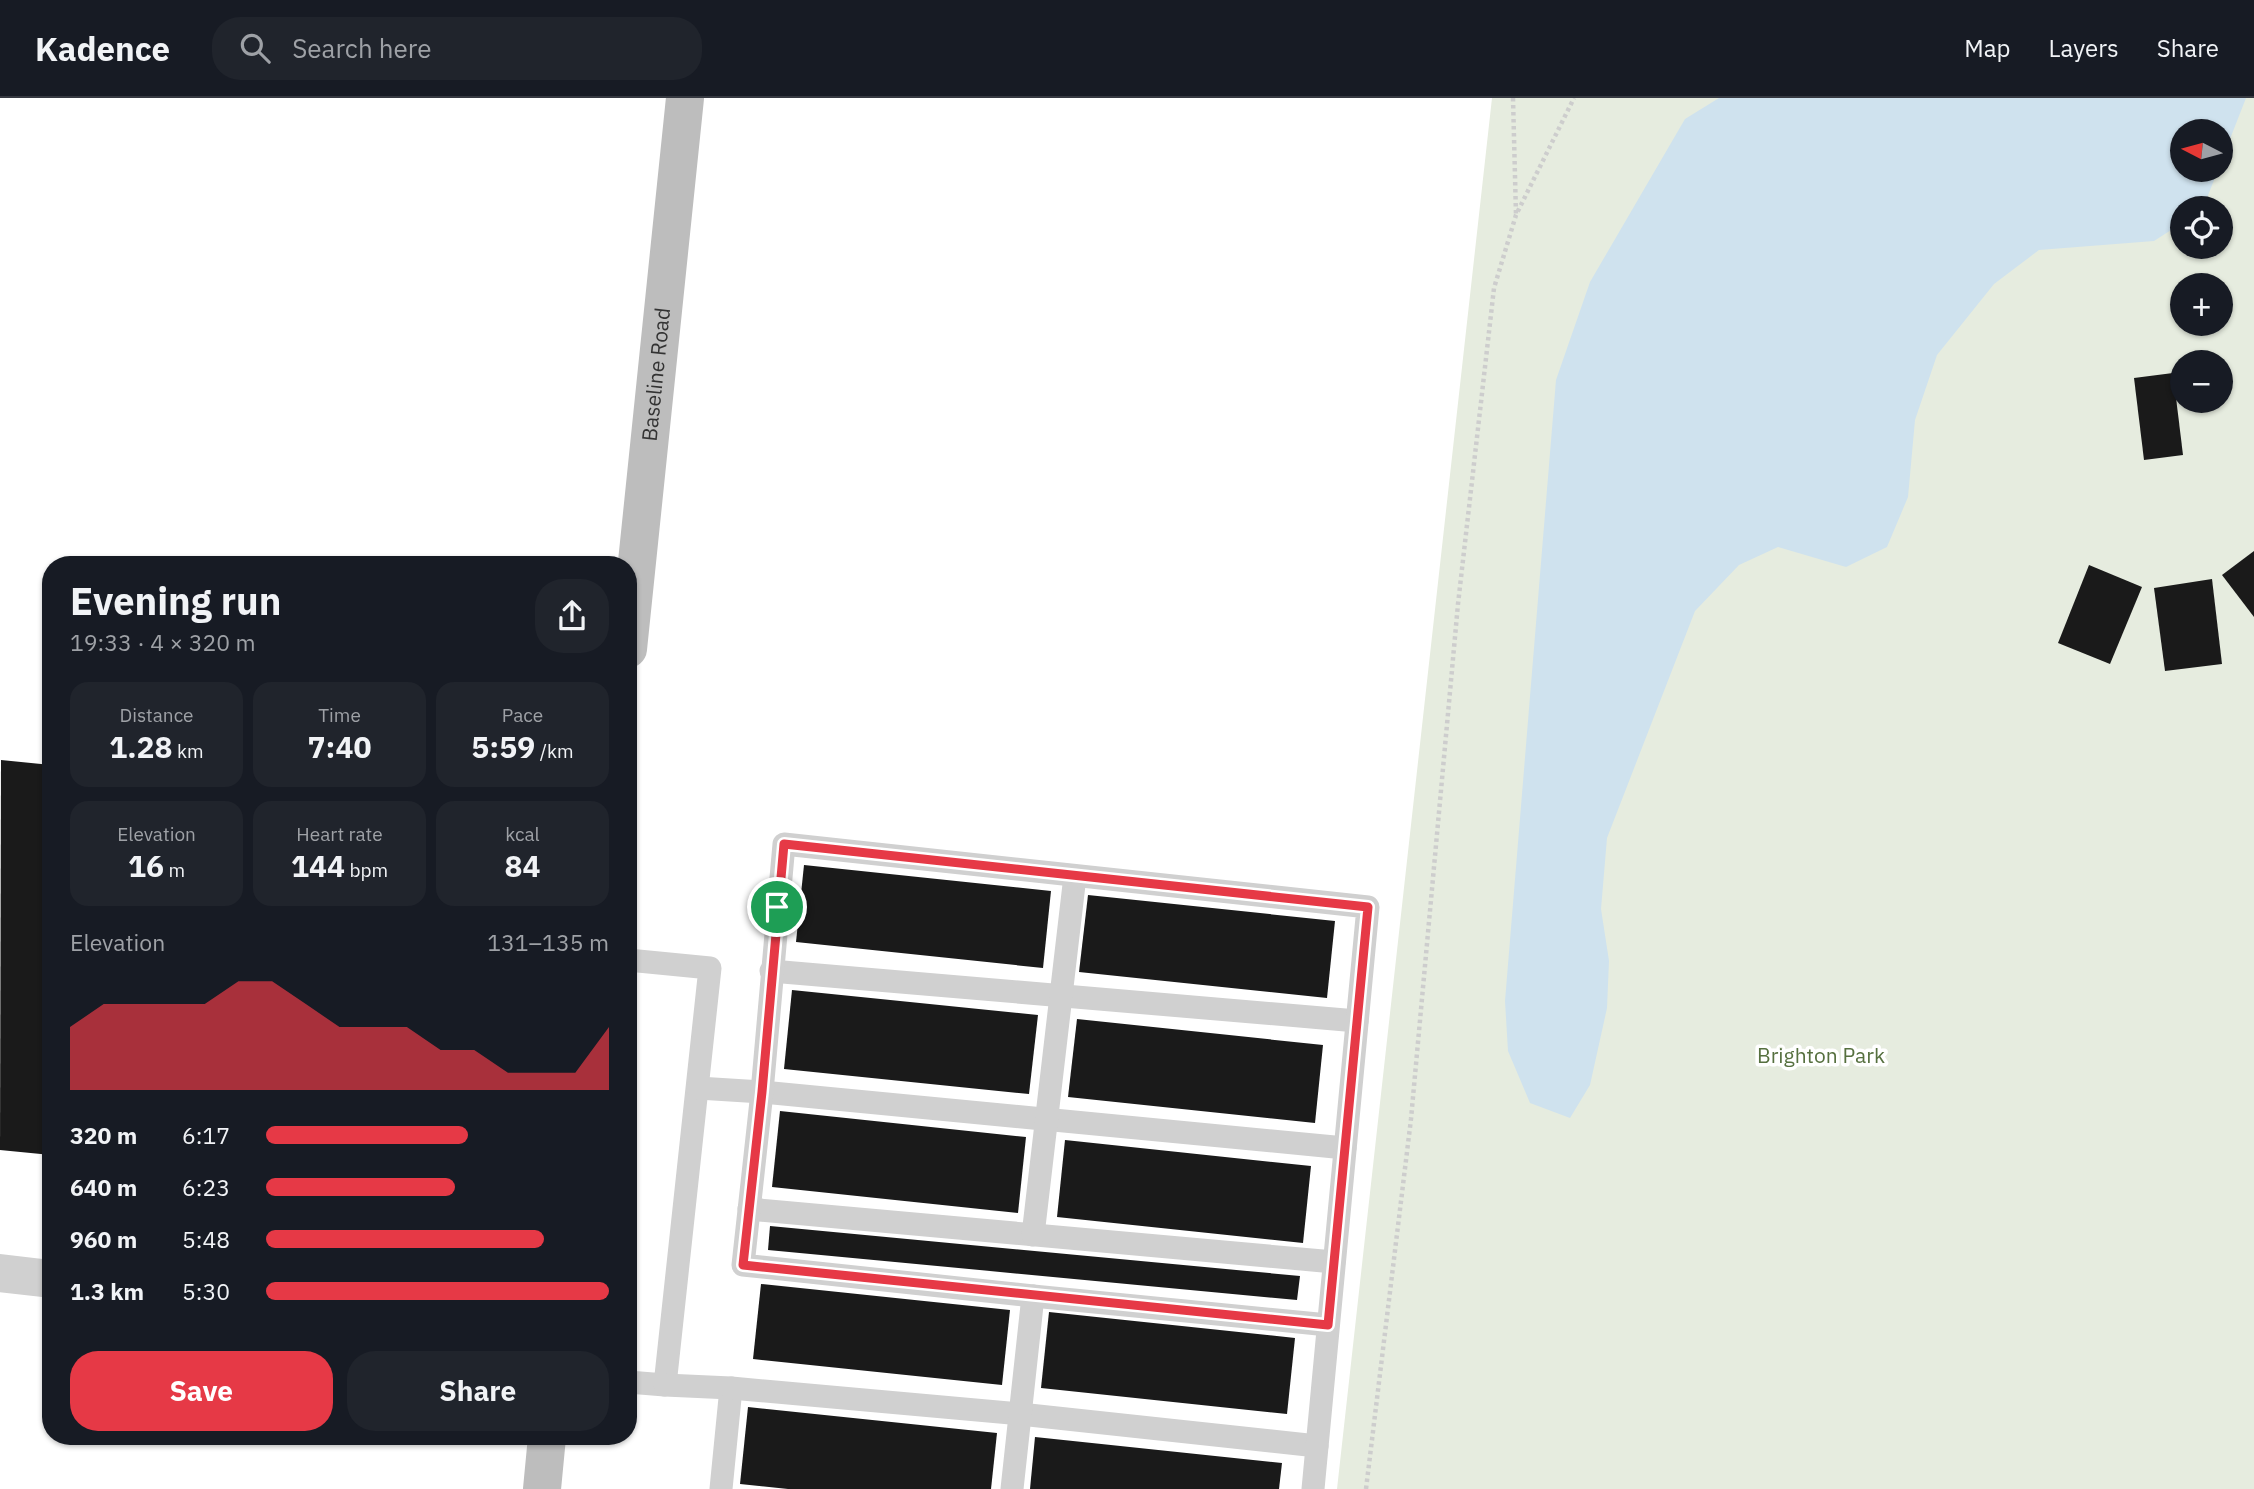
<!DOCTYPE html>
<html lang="en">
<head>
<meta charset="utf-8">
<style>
	:root { --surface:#171b24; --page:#20242c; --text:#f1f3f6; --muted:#9ea1a6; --line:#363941; --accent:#e63946 }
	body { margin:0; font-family:"IBM Plex Sans",sans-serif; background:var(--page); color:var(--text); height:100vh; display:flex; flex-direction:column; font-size:26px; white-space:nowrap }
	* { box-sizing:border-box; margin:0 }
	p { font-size:23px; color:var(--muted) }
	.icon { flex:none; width:38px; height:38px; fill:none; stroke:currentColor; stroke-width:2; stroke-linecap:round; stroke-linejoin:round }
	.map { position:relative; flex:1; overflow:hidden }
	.drawer { position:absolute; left:42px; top:458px; width:595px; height:889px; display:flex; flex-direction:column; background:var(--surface); border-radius:28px; box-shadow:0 2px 5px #0004 }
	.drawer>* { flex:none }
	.needle { width:46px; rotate:276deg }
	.controls { position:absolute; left:2170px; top:21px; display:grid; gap:14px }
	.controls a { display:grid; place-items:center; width:63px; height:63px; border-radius:50%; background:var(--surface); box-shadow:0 2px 5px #0004; font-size:35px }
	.pin { position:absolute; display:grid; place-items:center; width:60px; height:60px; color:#fff; margin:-30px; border:4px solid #fff; border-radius:50%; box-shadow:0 2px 7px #0007 }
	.round { display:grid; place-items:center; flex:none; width:74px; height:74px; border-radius:28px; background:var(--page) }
	.head { display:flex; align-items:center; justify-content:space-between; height:119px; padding:0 28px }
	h1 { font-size:38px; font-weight:700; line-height:52px }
	.figures { display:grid; grid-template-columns:repeat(3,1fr); gap:10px; height:119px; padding:7px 28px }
	.figures div { display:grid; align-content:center; border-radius:18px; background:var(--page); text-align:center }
	.figures b { font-size:30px; font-weight:700 }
	.figures small { font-size:19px; font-weight:400 }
	.figures p { font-size:19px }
	.chart { height:196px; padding:14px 28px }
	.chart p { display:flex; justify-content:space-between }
	.chart svg { width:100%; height:126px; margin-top:7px; fill:var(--accent); opacity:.7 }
	.button { display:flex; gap:14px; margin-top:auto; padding:14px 28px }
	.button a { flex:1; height:80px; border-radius:28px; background:var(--accent); color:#fff; font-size:28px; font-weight:700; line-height:80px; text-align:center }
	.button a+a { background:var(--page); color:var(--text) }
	ul { padding:0 28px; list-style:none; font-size:23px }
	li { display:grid; grid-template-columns:112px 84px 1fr; align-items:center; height:52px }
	li i { height:18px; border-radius:9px; background:var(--accent) }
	header { display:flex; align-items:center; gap:42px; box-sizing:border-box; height:98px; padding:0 35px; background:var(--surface); border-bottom:2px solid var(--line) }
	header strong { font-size:33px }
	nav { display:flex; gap:38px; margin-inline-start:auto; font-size:24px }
	.search { width:490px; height:63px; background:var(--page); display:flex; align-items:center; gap:18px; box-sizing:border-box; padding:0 24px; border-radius:28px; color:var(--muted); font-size:26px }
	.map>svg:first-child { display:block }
	.green { fill:#e6ecdf; fill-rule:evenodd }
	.water { fill:#cfe2ee }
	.building { fill:#1a1a1a }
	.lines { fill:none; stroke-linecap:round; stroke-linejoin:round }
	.path { stroke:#cdcdcd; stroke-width:4.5; stroke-dasharray:3.5 3.5; stroke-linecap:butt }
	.service { stroke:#d0d0d0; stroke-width:23 }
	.minor { stroke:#d0d0d0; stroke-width:38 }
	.secondary { stroke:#bdbdbd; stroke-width:38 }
	.route-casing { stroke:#fff; stroke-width:14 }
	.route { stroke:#e63946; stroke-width:9 }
	.labels { text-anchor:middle; stroke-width:7; stroke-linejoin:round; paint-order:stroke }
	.street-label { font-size:21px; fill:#333; stroke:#fff }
	.park-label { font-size:21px; fill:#56703f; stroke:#fff }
</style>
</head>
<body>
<header>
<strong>Kadence</strong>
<div class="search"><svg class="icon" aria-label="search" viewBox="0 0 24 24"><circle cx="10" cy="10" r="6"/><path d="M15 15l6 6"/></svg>Search here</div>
<nav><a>Map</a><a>Layers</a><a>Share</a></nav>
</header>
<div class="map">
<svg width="2254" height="1391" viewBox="0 0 2254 1391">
	<rect width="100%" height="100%" fill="#fff"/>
	<path class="green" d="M 1492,0 L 2254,0 L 2254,1391 L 1337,1391 ZM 2182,33 L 2221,33 L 2221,72 L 2182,72 ZM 2182,110 L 2221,110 L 2221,149 L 2182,149 ZM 2182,187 L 2221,187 L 2221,226 L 2182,226 ZM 2182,264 L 2221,264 L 2221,303 L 2182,303 Z"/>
	<polygon class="water" points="1719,0 2246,0 2221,64 2221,33 2182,33 2182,72 2218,72 2203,110 2182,110 2182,125 2154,143 2039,152 1994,186 1937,257 1915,322 1908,399 1887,449 1846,469 1778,449 1739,467 1695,513 1607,740 1601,811 1609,863 1607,910 1590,987 1570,1020 1530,1005 1508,953 1505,903 1556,282 1590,184 1685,21"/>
	<g class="building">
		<polygon points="2173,275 2183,357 2144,362 2134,280"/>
		<polygon points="2254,453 2254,519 2222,477"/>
		<polygon points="2089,467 2142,489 2110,566 2058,545"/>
		<polygon points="2212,481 2222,566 2165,573 2154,490"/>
		<polygon points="1,662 51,667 51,1057 0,1052"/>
		<polygon points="804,767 1051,793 1043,870 796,844"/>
		<polygon points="1088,797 1335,823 1327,900 1079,874"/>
		<polygon points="792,892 1038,917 1029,996 784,971"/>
		<polygon points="1077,921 1323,947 1315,1025 1068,999"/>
		<polygon points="780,1013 1026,1039 1018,1115 772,1089"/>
		<polygon points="1065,1042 1311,1068 1303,1145 1057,1119"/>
		<polygon points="770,1128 1300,1178 1297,1202 768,1152"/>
		<polygon points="761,1186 1010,1212 1002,1287 753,1261"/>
		<polygon points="1049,1214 1295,1240 1287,1316 1041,1290"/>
		<polygon points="748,1309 997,1335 991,1391 788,1391 740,1386"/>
		<polygon points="1035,1339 1282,1365 1279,1391 1030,1391"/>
	</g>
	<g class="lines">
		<g class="path">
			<polyline points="1513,0 1516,117"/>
			<polyline points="1366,1391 1411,1021 1458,506 1494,190 1516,117 1574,0"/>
		</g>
		<g class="service">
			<polyline points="628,862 710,870 665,1287 628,1284"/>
			<polyline points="771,873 1357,923"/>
			<polyline points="698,990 762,994 1345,1050"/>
			<polyline points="749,1111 1334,1164"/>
			<polyline points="1033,1137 1075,778"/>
			<polyline points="1033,1198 1328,1227"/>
			<polyline points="665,1287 731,1290 721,1391"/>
			<polyline points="731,1290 1020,1316 1317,1348"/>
			<polyline points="1012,1391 1033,1198 743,1167 762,994 784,746 1368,809 1313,1391"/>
		</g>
		<polyline class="minor" points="0,1175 51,1181"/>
		<g class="secondary">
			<path id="s1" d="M 628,551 L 685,0"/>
			<polyline points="542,1391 547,1339"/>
		</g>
	</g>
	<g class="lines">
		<defs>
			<polygon id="route" points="784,746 1368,809 1328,1227 743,1167 762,994"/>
		</defs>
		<use href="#route" class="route-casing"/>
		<use href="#route" class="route"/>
	</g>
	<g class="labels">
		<g class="street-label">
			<text dy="7" stroke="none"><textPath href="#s1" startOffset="276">Baseline Road</textPath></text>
		</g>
		<g class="park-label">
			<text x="1821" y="965">Brighton Park</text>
		</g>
	</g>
</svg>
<div class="controls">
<a><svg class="needle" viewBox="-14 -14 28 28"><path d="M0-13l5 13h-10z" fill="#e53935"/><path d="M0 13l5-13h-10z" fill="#9ea1a6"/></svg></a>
<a><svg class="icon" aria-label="locate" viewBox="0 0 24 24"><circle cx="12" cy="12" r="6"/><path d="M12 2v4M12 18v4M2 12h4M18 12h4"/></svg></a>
<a>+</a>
<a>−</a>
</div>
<div class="pin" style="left:777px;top:809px;background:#1e9e55"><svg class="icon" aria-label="arrive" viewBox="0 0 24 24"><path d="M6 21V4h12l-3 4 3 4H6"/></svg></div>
<section class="drawer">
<div class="head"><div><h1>Evening run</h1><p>19:33 · 4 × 320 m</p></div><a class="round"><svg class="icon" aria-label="share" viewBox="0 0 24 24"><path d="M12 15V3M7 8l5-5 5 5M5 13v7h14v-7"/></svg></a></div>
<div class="figures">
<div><p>Distance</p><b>1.28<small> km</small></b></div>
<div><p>Time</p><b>7:40</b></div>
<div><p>Pace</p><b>5:59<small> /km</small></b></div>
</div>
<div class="figures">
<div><p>Elevation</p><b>16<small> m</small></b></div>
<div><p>Heart rate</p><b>144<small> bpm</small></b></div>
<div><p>kcal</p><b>84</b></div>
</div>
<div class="chart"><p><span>Elevation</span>131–135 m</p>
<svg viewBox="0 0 160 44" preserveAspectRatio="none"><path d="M0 44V22L10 14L20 14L30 14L40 14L50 6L60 6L70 14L80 22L90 22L100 22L110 30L120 30L130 38L140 38L150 38L160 22V44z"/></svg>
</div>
<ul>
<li><b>320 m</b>6:17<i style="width:59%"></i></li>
<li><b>640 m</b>6:23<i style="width:55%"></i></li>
<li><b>960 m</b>5:48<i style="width:81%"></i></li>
<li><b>1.3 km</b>5:30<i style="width:100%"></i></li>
</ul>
<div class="button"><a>Save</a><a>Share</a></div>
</section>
</div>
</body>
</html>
